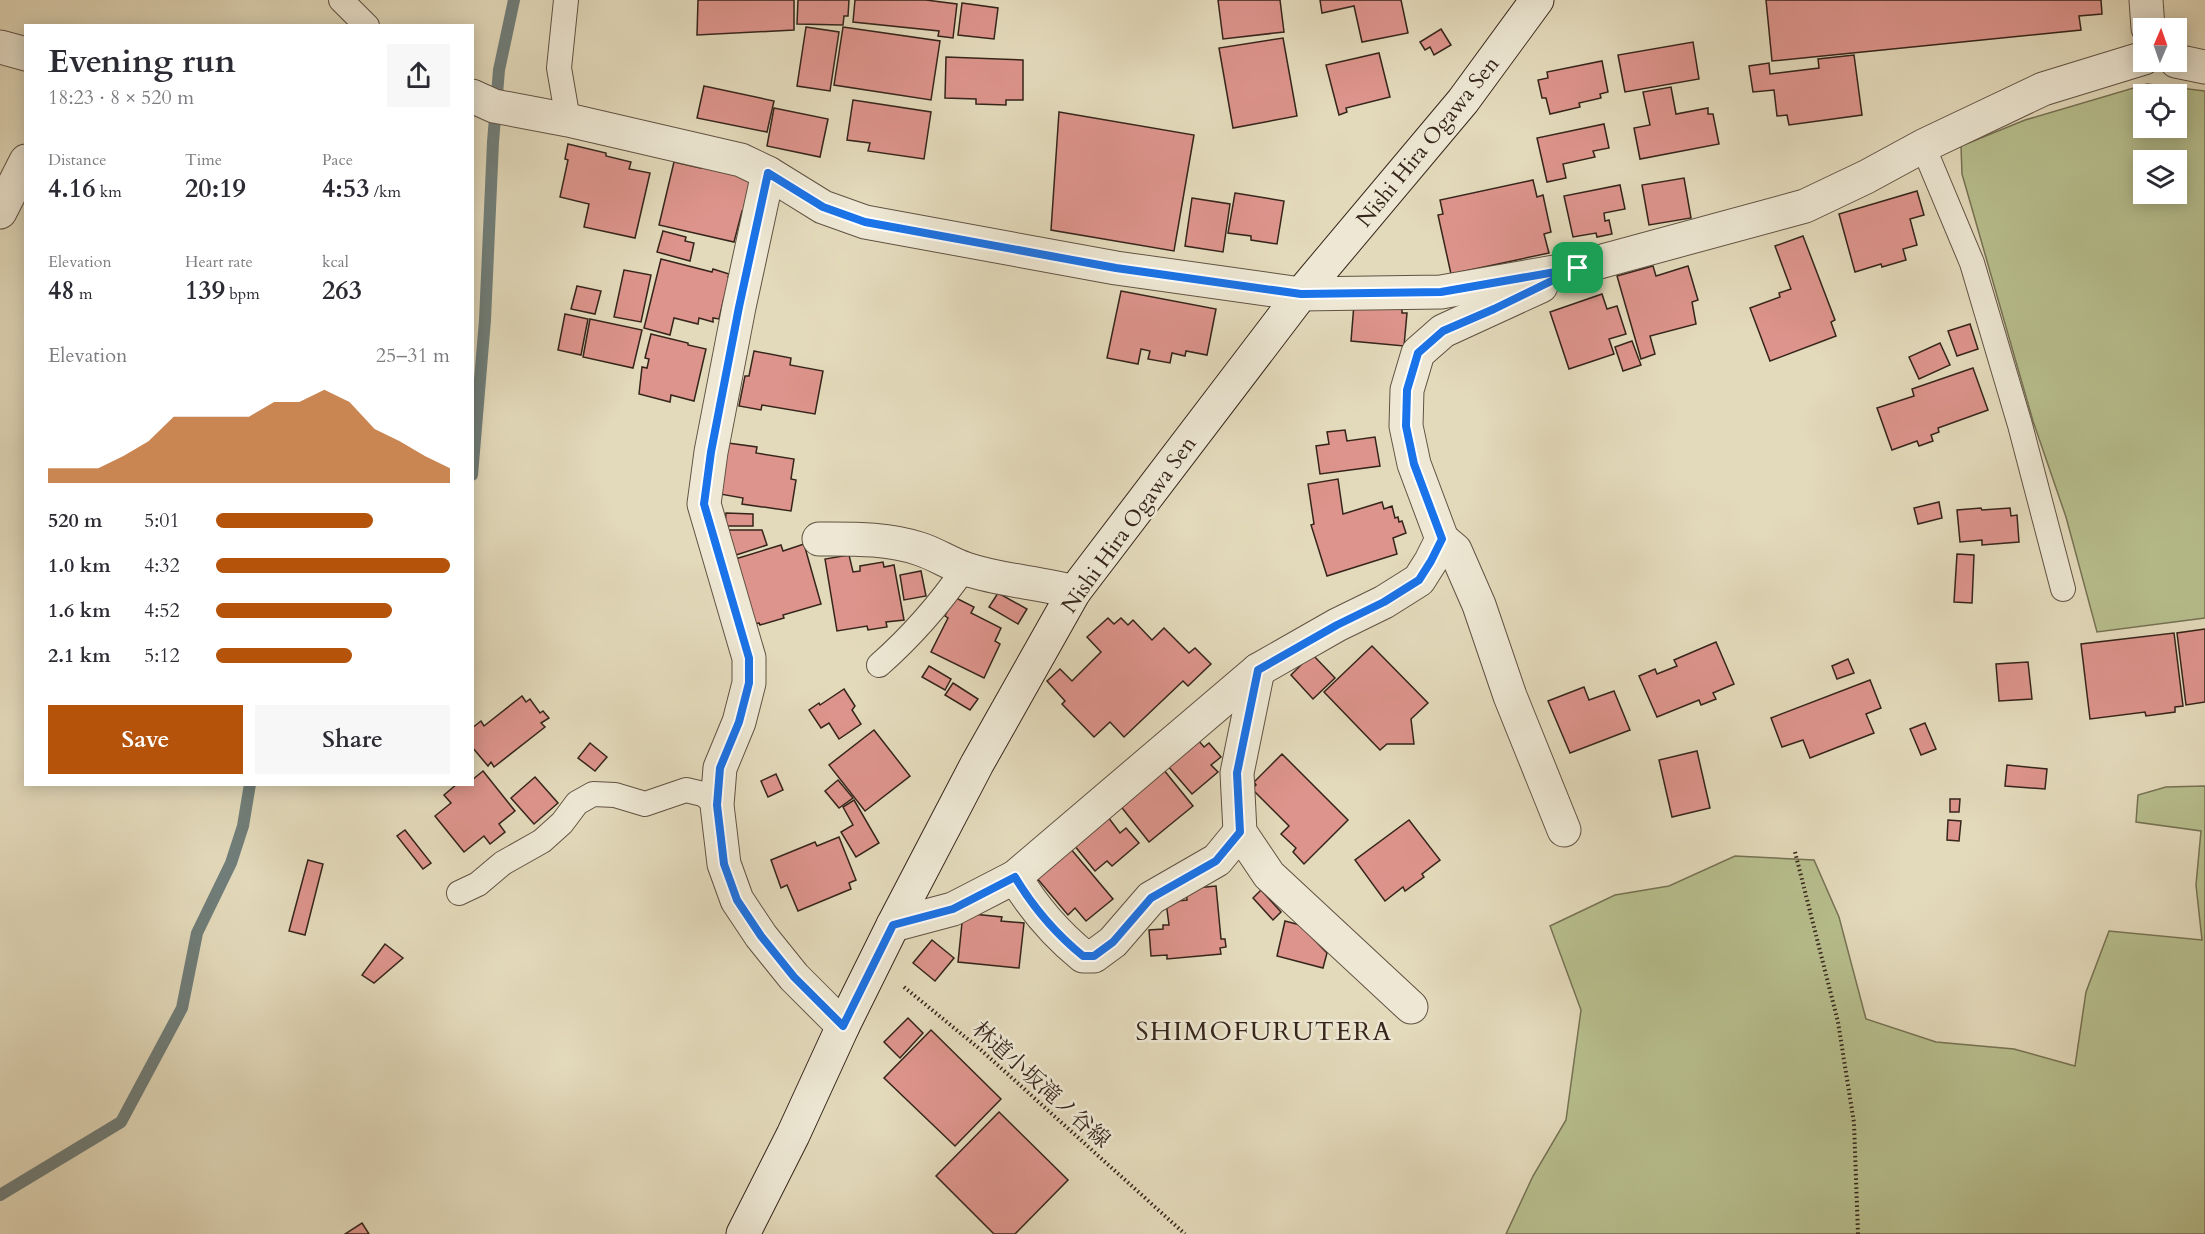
<!DOCTYPE html>
<html lang="en">
<head>
<meta charset="utf-8">
<style>
	:root { --surface:#fff; --page:#f7f7f7; --text:#2b2b33; --muted:#7c7c81; --accent:#b45309 }
	body { margin:0; font-family:Cardo,"Noto Serif JP",serif; background:var(--page); color:var(--text); height:100vh; display:flex; flex-direction:column; font-size:22px; white-space:nowrap }
	* { box-sizing:border-box; margin:0 }
	p { font-size:20px; color:var(--muted) }
	.icon { flex:none; width:33px; height:33px; fill:none; stroke:currentColor; stroke-width:2; stroke-linecap:round; stroke-linejoin:round }
	.map { position:relative; flex:1; overflow:hidden }
	.details { position:absolute; left:24px; top:24px; width:450px; height:762px; display:flex; flex-direction:column; background:var(--surface); border-radius:0px; box-shadow:0 3px 15px #0003 }
	.details>* { flex:none }
	.needle { width:39px; rotate:2deg }
	.tools { position:absolute; left:2133px; top:18px; display:grid; gap:12px }
	.tools a { display:grid; place-items:center; width:54px; height:54px; border-radius:0px; background:var(--surface); box-shadow:0 3px 15px #0003; font-size:30px }
	.pin { position:absolute; display:grid; place-items:center; width:51px; height:51px; color:#fff; margin:-26px; border-radius:12px; box-shadow:0 3px 9px #0006 }
	.round { display:grid; place-items:center; flex:none; width:63px; height:63px; border-radius:0px; background:var(--page) }
	.summary { display:flex; align-items:center; justify-content:space-between; height:102px; padding:0 24px }
	h1 { font-size:33px; font-weight:600; line-height:45px }
	.figures { display:grid; grid-template-columns:repeat(3,1fr); gap:9px; height:102px; padding:6px 24px }
	.figures div { display:grid; align-content:center }
	.figures b { font-size:26px; font-weight:600 }
	.figures small { font-size:16px; font-weight:400 }
	.figures p { font-size:16px }
	.chart { height:168px; padding:12px 24px }
	.chart p { display:flex; justify-content:space-between }
	.chart svg { width:100%; height:108px; margin-top:6px; fill:var(--accent); opacity:.7 }
	.button { display:flex; gap:12px; margin-top:auto; padding:12px 24px }
	.button a { flex:1; height:69px; border-radius:0px; background:var(--accent); color:#fff; font-size:24px; font-weight:600; line-height:69px; text-align:center }
	.button a+a { background:var(--page); color:var(--text) }
	ul { padding:0 24px; list-style:none; font-size:20px }
	li { display:grid; grid-template-columns:96px 72px 1fr; align-items:center; height:45px }
	li i { height:15px; border-radius:8px; background:var(--accent) }
	.map>svg:first-child { display:block }
	.green { fill:#b7be8d; stroke:#767254; stroke-width:1.5; fill-rule:evenodd }
	.lines { fill:none; stroke-linecap:round; stroke-linejoin:round }
	.stream { stroke:#707e7a; stroke-width:12 }
	.building { fill:#dd948c; stroke:#36251b; stroke-width:1.5 }
	.lane-casing { stroke:#615243; stroke-width:26 }
	.street-casing { stroke:#615243; stroke-width:35 }
	.secondary-casing { stroke:#36251b; stroke-width:35 }
	.path { stroke:#36251b; stroke-width:4; stroke-dasharray:1.5 3; stroke-linecap:butt }
	.lane { stroke:#ede7d3; stroke-width:24 }
	.street { stroke:#ede7d3; stroke-width:33 }
	.secondary { stroke:#ede7d3; stroke-width:33 }
	.route-casing { stroke:#fff; stroke-width:12 }
	.route { stroke:#1a73e8; stroke-width:8 }
	.labels { text-anchor:middle; stroke-width:5; stroke-linejoin:round; paint-order:stroke }
	.street-label { font-size:22px; fill:#36251b; stroke:#ede7d3 }
	.quarter-label { font-size:26px; letter-spacing:1.5px; fill:#36251b; stroke:#ede7d3 }
</style>
</head>
<body>
<div class="map">
<svg width="2205" height="1234" viewBox="0 0 2205 1234">
	<rect width="100%" height="100%" fill="#e3dabb"/>
	<filter id="stains"><feTurbulence type="fractalNoise" baseFrequency=".00333" numOctaves="4"/><feColorMatrix values="0 0 0 0 .2 0 0 0 0 .09 0 0 0 0 .02 0 0 0 .5 -.17"/></filter>
	<radialGradient id="worn" r=".72"><stop offset=".6" stop-color="#630" stop-opacity="0"/><stop offset="1" stop-color="#630" stop-opacity=".3"/></radialGradient>
	<g class="green">
		<path d="M 2147,84 L 2205,91 L 2205,618 L 2097,632 L 2066,517 L 2033,421 L 1962,174 L 1961,146 L 2025,120 ZM 2144,94 L 2176,94 L 2176,128 L 2144,128 ZM 2144,160 L 2176,160 L 2176,194 L 2144,194 Z"/>
		<polygon points="2205,786 2205,1234 1506,1234 1533,1176 1566,1120 1581,1010 1550,926 1615,895 1669,886 1735,856 1814,860 1839,917 1866,1019 1936,1042 2014,1049 2075,1066 2086,992 2109,931 2202,940 2196,885 2201,831 2136,822 2138,795 2166,787"/>
	</g>
	<g class="lines">
		<g class="stream">
			<polyline points="472,475 485,320 493,142 499,70 514,0"/>
			<polyline points="0,1195 121,1122 182,1008 197,933 231,863 243,826 250,784"/>
		</g>
	</g>
	<g class="building">
		<polygon points="698,0 794,0 794,30 697,35"/>
		<polygon points="798,0 849,0 848,16 844,16 843,25 797,24"/>
		<polygon points="855,0 926,0 957,4 953,38 938,36 939,31 853,22"/>
		<polygon points="1218,0 1280,0 1284,32 1223,39"/>
		<polygon points="1320,0 1401,0 1408,33 1362,42 1354,6 1322,13"/>
		<polygon points="1766,0 2101,0 2102,14 2079,16 2081,30 1772,61"/>
		<polygon points="962,3 998,8 994,39 958,35"/>
		<polygon points="806,27 839,32 830,91 797,86"/>
		<polygon points="843,27 940,41 931,100 834,85"/>
		<polygon points="1441,29 1451,45 1434,55 1430,47 1425,50 1420,42"/>
		<polygon points="1283,38 1297,116 1233,128 1219,48"/>
		<polygon points="1693,42 1699,79 1625,92 1618,55"/>
		<polygon points="1379,53 1390,97 1346,108 1347,112 1339,115 1326,65"/>
		<polygon points="1854,55 1862,115 1789,125 1787,115 1777,116 1774,90 1753,92 1749,66 1769,63 1770,74 1819,68 1818,59"/>
		<polygon points="946,57 1023,60 1023,100 1006,100 1006,105 976,104 976,99 945,98"/>
		<polygon points="1602,61 1608,92 1600,94 1601,98 1579,103 1580,107 1550,114 1546,98 1542,98 1538,80 1548,78 1547,72"/>
		<polygon points="704,86 774,101 767,132 697,118"/>
		<polygon points="1671,87 1676,114 1708,108 1708,114 1713,114 1719,144 1640,159 1634,128 1650,125 1643,92"/>
		<polygon points="853,100 931,112 924,159 868,151 870,143 847,140"/>
		<polygon points="774,108 828,119 820,157 767,146"/>
		<polygon points="1059,112 1194,135 1174,251 1051,230"/>
		<polygon points="1604,124 1609,148 1593,151 1595,157 1563,164 1566,178 1547,182 1537,138"/>
		<polygon points="568,144 606,153 606,156 631,162 629,169 650,173 635,238 584,227 589,204 560,197 568,160 565,159"/>
		<polygon points="674,162 701,168 702,165 755,177 747,212 742,211 734,242 659,225"/>
		<polygon points="1684,178 1691,218 1649,225 1642,185"/>
		<polygon points="1533,180 1537,197 1543,195 1551,232 1544,234 1549,253 1451,274 1438,215 1443,214 1440,200"/>
		<polygon points="1620,185 1625,209 1604,213 1605,221 1609,220 1612,234 1597,237 1596,233 1573,237 1564,196"/>
		<polygon points="1917,191 1924,215 1910,219 1917,245 1903,249 1906,260 1882,267 1881,264 1855,272 1839,214"/>
		<polygon points="1235,193 1284,201 1277,244 1251,240 1251,236 1228,233"/>
		<polygon points="1192,198 1230,204 1223,252 1185,246"/>
		<polygon points="663,231 686,237 685,241 694,243 690,261 657,252"/>
		<polygon points="1803,236 1835,320 1831,322 1836,336 1770,361 1750,308 1780,297 1779,293 1791,289 1775,246"/>
		<polygon points="661,259 712,272 713,269 729,274 728,277 742,280 724,298 719,319 713,318 713,322 699,318 698,324 674,318 670,335 644,328"/>
		<polygon points="1653,266 1656,276 1688,266 1698,300 1692,302 1696,324 1650,336 1655,354 1641,359 1617,276"/>
		<polygon points="624,270 651,275 641,322 614,317"/>
		<polygon points="577,286 601,291 595,314 571,309"/>
		<polygon points="1121,291 1216,309 1207,355 1186,351 1185,356 1172,353 1170,363 1148,359 1150,351 1141,349 1138,364 1107,358"/>
		<polygon points="1602,294 1607,309 1617,306 1626,334 1609,339 1614,354 1569,369 1550,312"/>
		<polygon points="1354,304 1402,307 1402,313 1407,313 1404,346 1351,341"/>
		<polygon points="565,314 588,319 581,355 558,350"/>
		<polygon points="590,319 642,330 633,368 583,357"/>
		<polygon points="1970,324 1978,349 1957,356 1948,331"/>
		<polygon points="651,334 688,343 688,345 706,349 694,401 671,395 670,402 639,394 642,367 647,368 649,359 645,358"/>
		<polygon points="1632,341 1641,365 1623,371 1615,347"/>
		<polygon points="1940,343 1950,365 1919,379 1909,357"/>
		<polygon points="754,351 791,358 790,365 823,371 815,414 762,405 761,410 739,406 745,376 749,376"/>
		<polygon points="1973,368 1988,410 1938,428 1939,432 1931,435 1933,441 1919,446 1917,441 1892,450 1877,408 1914,396 1912,389"/>
		<polygon points="1345,430 1347,441 1375,437 1380,466 1320,474 1316,446 1329,444 1327,432"/>
		<polygon points="728,443 757,447 756,453 794,459 791,479 796,480 791,511 742,504 743,498 720,494"/>
		<polygon points="1338,479 1343,514 1382,502 1384,509 1392,506 1395,518 1398,517 1399,522 1402,521 1406,533 1393,538 1397,554 1327,576 1311,525 1314,524 1308,484"/>
		<polygon points="1939,502 1942,518 1918,524 1914,508"/>
		<polygon points="1981,508 1982,510 2010,508 2011,516 2017,515 2019,542 1982,545 1982,540 1960,542 1957,510"/>
		<polygon points="726,513 753,514 753,526 725,526"/>
		<polygon points="728,530 762,530 767,545 736,555"/>
		<polygon points="804,544 821,604 783,615 784,618 760,625 759,623 750,626 732,560 781,545 783,551"/>
		<polygon points="1957,554 1974,555 1972,603 1954,602"/>
		<polygon points="849,555 853,572 860,571 860,566 883,562 884,567 894,565 904,620 886,622 887,627 868,630 867,626 837,631 825,559"/>
		<polygon points="921,571 926,596 904,600 900,575"/>
		<polygon points="998,593 1027,609 1018,624 989,607"/>
		<polygon points="954,597 974,607 971,613 1001,628 995,641 1000,644 984,678 931,652 948,618 945,616"/>
		<polygon points="1108,618 1114,624 1121,618 1128,625 1133,620 1152,640 1164,628 1189,653 1195,648 1211,664 1188,686 1183,681 1124,737 1110,722 1094,737 1062,704 1065,701 1047,681 1060,669 1072,681 1101,652 1087,637"/>
		<polygon points="2205,629 2205,702 2186,705 2177,633"/>
		<polygon points="2174,633 2183,706 2175,707 2175,712 2146,716 2145,712 2090,719 2081,644"/>
		<polygon points="1716,642 1734,684 1713,693 1716,699 1701,705 1699,700 1657,717 1639,676 1655,669 1657,674 1677,666 1674,660"/>
		<polygon points="1372,646 1428,703 1411,719 1414,744 1387,744 1380,750 1324,692"/>
		<polygon points="1312,654 1335,678 1313,699 1291,675"/>
		<polygon points="1848,659 1854,673 1837,679 1832,666"/>
		<polygon points="2028,662 2032,699 1999,701 1996,664"/>
		<polygon points="929,666 951,679 945,690 922,677"/>
		<polygon points="1870,680 1881,708 1866,714 1874,733 1810,758 1803,740 1782,747 1771,718"/>
		<polygon points="953,683 978,699 970,710 945,695"/>
		<polygon points="1584,687 1589,700 1614,691 1630,730 1570,753 1548,701"/>
		<polygon points="844,689 855,706 852,710 861,724 839,739 829,723 821,728 809,710 819,703 820,705"/>
		<polygon points="522,696 526,702 530,699 540,713 543,711 549,718 541,723 545,727 494,767 491,762 488,766 472,747 472,728 481,721 484,726"/>
		<polygon points="1925,723 1936,749 1921,755 1910,729"/>
		<polygon points="874,730 910,776 865,811 829,765"/>
		<polygon points="1198,740 1204,747 1209,743 1221,757 1211,765 1218,772 1192,794 1167,765"/>
		<polygon points="590,743 607,757 595,771 578,758"/>
		<polygon points="1697,751 1710,808 1672,817 1659,760"/>
		<polygon points="1282,754 1348,820 1304,864 1293,852 1296,848 1281,834 1289,826 1252,789 1256,785 1254,782"/>
		<polygon points="1159,764 1193,806 1149,842 1119,804"/>
		<polygon points="2007,765 2047,769 2045,789 2005,786"/>
		<polygon points="483,771 515,811 499,824 505,832 490,844 484,836 464,852 435,816 451,803 444,795 457,784 472,784 472,780"/>
		<polygon points="776,774 783,790 768,797 761,781"/>
		<polygon points="535,777 558,803 534,824 511,798"/>
		<polygon points="838,780 853,798 839,808 825,791"/>
		<polygon points="1950,799 1960,799 1959,812 1950,812"/>
		<polygon points="854,800 879,843 856,857 841,832 853,825 843,807"/>
		<polygon points="1108,817 1120,833 1126,828 1139,843 1112,866 1107,861 1095,871 1074,845"/>
		<polygon points="1409,820 1440,860 1422,874 1424,877 1405,891 1403,887 1385,901 1355,860"/>
		<polygon points="1948,820 1961,821 1959,841 1947,840"/>
		<polygon points="405,830 431,863 423,869 397,836"/>
		<polygon points="839,837 856,880 849,883 851,889 798,911 787,885 781,888 771,860 815,842 817,846"/>
		<polygon points="1070,848 1113,899 1086,921 1075,908 1068,915 1036,877"/>
		<polygon points="308,860 323,864 305,935 289,931"/>
		<polygon points="1216,886 1221,939 1225,939 1226,947 1220,948 1221,954 1167,959 1167,955 1151,956 1149,930 1163,929 1163,925 1169,925 1166,902 1187,900 1186,889"/>
		<polygon points="1261,890 1281,912 1273,920 1253,898"/>
		<polygon points="963,913 1002,917 1001,921 1024,923 1019,968 958,962"/>
		<polygon points="1285,921 1300,925 1327,953 1323,968 1277,956"/>
		<polygon points="932,940 954,958 935,981 913,963"/>
		<polygon points="385,944 403,958 374,983 362,975"/>
		<polygon points="908,1018 923,1033 900,1058 884,1042"/>
		<polygon points="931,1030 1001,1099 955,1146 884,1078"/>
		<polygon points="999,1112 1068,1180 1015,1234 994,1234 936,1176"/>
		<polygon points="362,1223 369,1234 345,1234"/>
	</g>
	<g class="lines">
		<defs>
			<g id="lane">
				<polyline points="341,0 367,26"/>
				<polyline points="566,0 559,68 568,120"/>
				<polyline points="1923,146 1972,263 2020,425 2063,589"/>
				<path d="M 879,665 C 912,636 939,605 964,569"/>
				<polyline points="459,893 478,884 503,863 542,841 562,823 577,803 593,794 615,795 645,804 686,790 703,794 717,805"/>
			</g>
			<g id="street">
				<polyline points="2146,0 2148,28"/>
				<polyline points="0,47 26,54"/>
				<polyline points="2176,61 2205,67"/>
				<polyline points="472,96 494,106 568,120 741,160 768,173 823,207 865,222 1116,268 1301,294 1441,292 1577,268 1805,206 1866,177 1923,146 2043,89 2144,58"/>
				<polyline points="768,173 739,307 711,452 704,504 749,658 749,683 739,722 720,768 717,805 724,864 737,900 761,936 794,977 843,1026"/>
				<polyline points="0,212 26,161"/>
				<path d="M 819,539 C 853,539 887,538 920,549 C 936,554 950,564 966,569 C 1001,581 1038,582 1074,592"/>
				<polyline points="1442,539 1455,550 1479,605 1510,696 1564,830"/>
				<polyline points="1258,670 1237,773 1240,832 1269,875 1411,1007"/>
				<path d="M 1015,877 C 1033,907 1056,934 1083,956 L 1094,956 L 1113,942 L 1151,898 L 1217,860 L 1240,832"/>
				<polyline points="893,925 953,909 1015,877 1258,670 1337,625 1384,602 1419,580 1431,561 1442,539 1414,464 1406,426 1407,390 1418,353 1443,331 1541,286"/>
			</g>
			<polyline id="secondary" points="743,1234 793,1135 843,1026 893,925 977,764 1074,592 1301,294 1463,101 1537,0"/>
		</defs>
		<use href="#lane" class="lane-casing"/>
		<use href="#street" class="street-casing"/>
		<use href="#secondary" class="secondary-casing"/>
		<g class="path">
			<polyline points="1795,852 1838,1022 1854,1123 1858,1234"/>
			<polyline points="904,987 981,1050 1185,1234"/>
		</g>
		<use href="#lane" class="lane"/>
		<use href="#street" class="street"/>
		<use href="#secondary" class="secondary"/>
	</g>
	<g class="lines">
		<defs>
			<path id="route" d="M 768,173 L 823,207 L 865,222 L 1116,268 L 1301,294 L 1441,292 L 1578,268 L 1494,309 L 1443,331 L 1418,353 L 1407,390 L 1406,426 L 1414,464 L 1442,539 L 1431,561 L 1419,580 L 1384,602 L 1337,625 L 1258,670 L 1237,773 L 1240,832 L 1216,861 L 1151,898 L 1113,942 L 1094,956 L 1083,956 C 1056,934 1033,907 1015,877 L 953,909 L 893,925 L 843,1026 L 794,977 L 761,936 L 737,900 L 724,864 L 717,805 L 720,768 L 739,722 L 749,683 L 749,658 L 704,504 L 711,452 L 739,307 Z"/>
		</defs>
		<use href="#route" class="route-casing"/>
		<use href="#route" class="route"/>
	</g>
	<g class="labels">
		<g class="street-label">
			<text transform="translate(1427 141) rotate(-51)" y="8">Nishi Hira Ogawa Sen</text>
			<text transform="translate(1128 524) rotate(-54)" y="8">Nishi Hira Ogawa Sen</text>
			<text transform="translate(1042 1084) rotate(42)" y="8">林道小坂滝ノ谷線</text>
		</g>
		<g class="quarter-label">
			<text x="1264" y="1040">SHIMOFURUTERA</text>
		</g>
	</g>
	<rect width="100%" height="100%" filter="url(#stains)"/>
	<rect width="100%" height="100%" fill="url(#worn)"/>
</svg>
<div class="tools">
<a><svg class="needle" viewBox="-14 -14 28 28"><path d="M0-13l5 13h-10z" fill="#e53935"/><path d="M0 13l5-13h-10z" fill="#7c7c81"/></svg></a>
<a><svg class="icon" aria-label="locate" viewBox="0 0 24 24"><circle cx="12" cy="12" r="6"/><path d="M12 2v4M12 18v4M2 12h4M18 12h4"/></svg></a>
<a><svg class="icon" aria-label="layers" viewBox="0 0 24 24"><path d="M12 4l9 5-9 5-9-5zM3 14l9 5 9-5"/></svg></a>
</div>
<div class="pin" style="left:1578px;top:268px;background:#1e9e55"><svg class="icon" aria-label="arrive" viewBox="0 0 24 24"><path d="M6 21V4h12l-3 4 3 4H6"/></svg></div>
<section class="details">
<div class="summary"><div><h1>Evening run</h1><p>18:23 · 8 × 520 m</p></div><a class="round"><svg class="icon" aria-label="share" viewBox="0 0 24 24"><path d="M12 15V3M7 8l5-5 5 5M5 13v7h14v-7"/></svg></a></div>
<div class="figures">
<div><p>Distance</p><b>4.16<small> km</small></b></div>
<div><p>Time</p><b>20:19</b></div>
<div><p>Pace</p><b>4:53<small> /km</small></b></div>
</div>
<div class="figures">
<div><p>Elevation</p><b>48<small> m</small></b></div>
<div><p>Heart rate</p><b>139<small> bpm</small></b></div>
<div><p>kcal</p><b>263</b></div>
</div>
<div class="chart"><p><span>Elevation</span>25–31 m</p>
<svg viewBox="0 0 160 44" preserveAspectRatio="none"><path d="M0 44V38L10 38L20 38L30 33L40 27L50 17L60 17L70 17L80 17L90 11L100 11L110 6L120 11L130 22L140 27L150 33L160 38V44z"/></svg>
</div>
<ul>
<li><b>520 m</b>5:01<i style="width:67%"></i></li>
<li><b>1.0 km</b>4:32<i style="width:100%"></i></li>
<li><b>1.6 km</b>4:52<i style="width:75%"></i></li>
<li><b>2.1 km</b>5:12<i style="width:58%"></i></li>
</ul>
<div class="button"><a>Save</a><a>Share</a></div>
</section>
</div>
</body>
</html>
